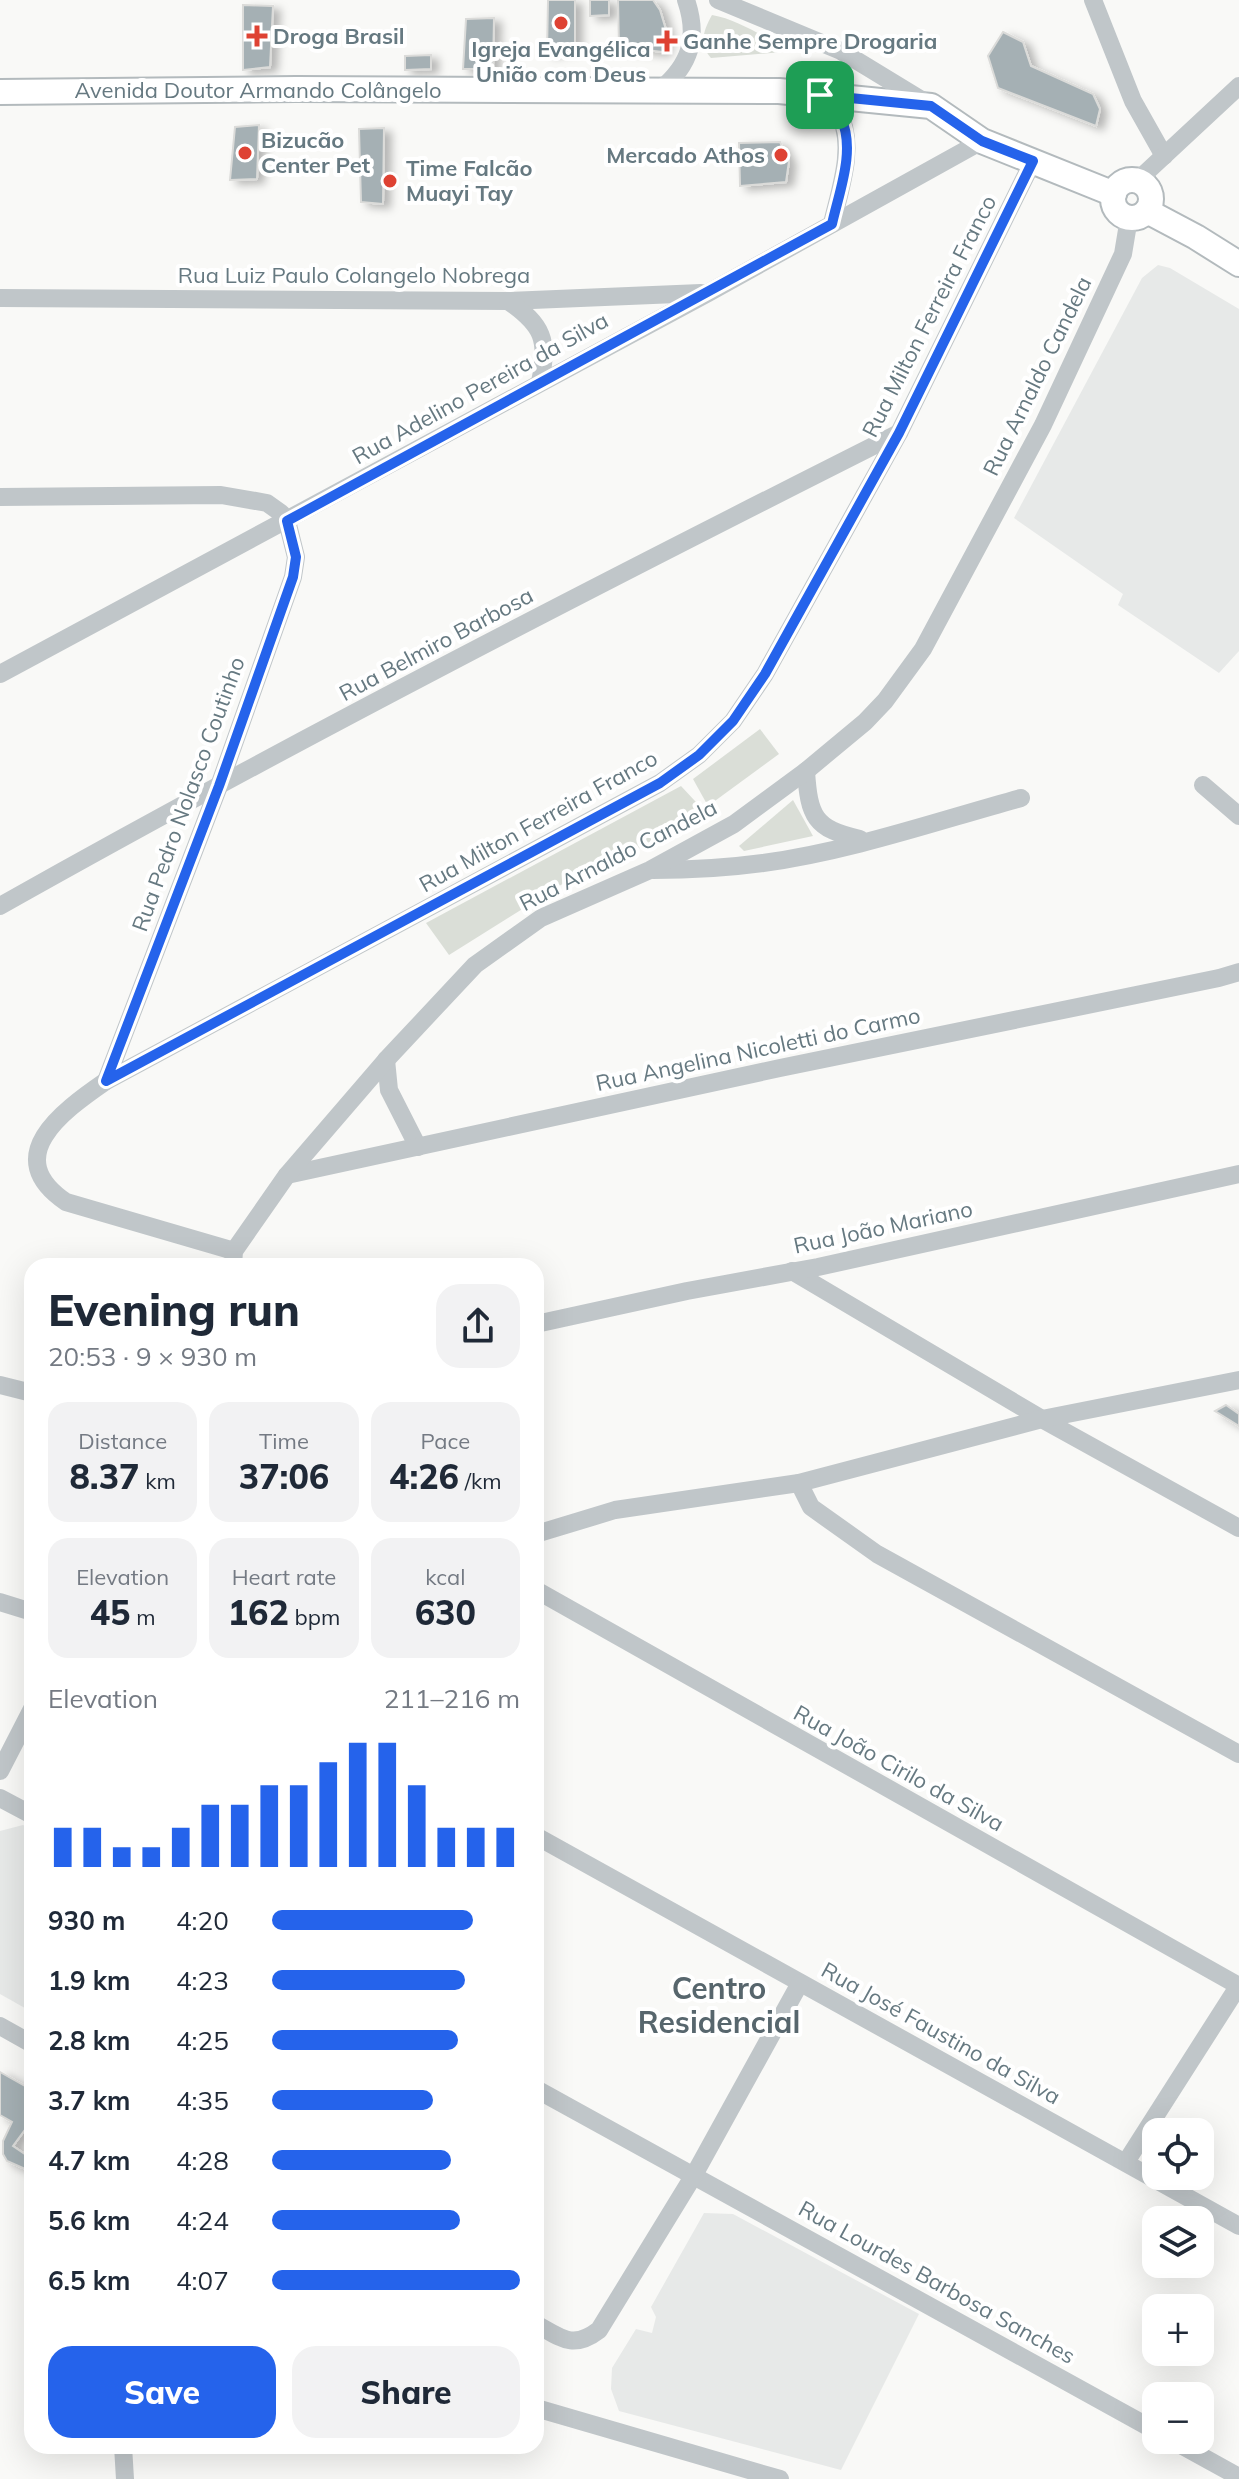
<!DOCTYPE html>
<html lang="en">
<head>
<meta charset="utf-8">
<style>
	:root { --surface:#fff; --page:#f2f2f3; --text:#1f2937; --muted:#747a83; --accent:#2563eb }
	body { margin:0; font-family:Mulish,sans-serif; background:var(--page); color:var(--text); height:100vh; display:flex; flex-direction:column; font-size:30px; white-space:nowrap }
	* { box-sizing:border-box; margin:0 }
	p { font-size:26px; color:var(--muted) }
	.icon { flex:none; width:44px; height:44px; fill:none; stroke:currentColor; stroke-width:2; stroke-linecap:round; stroke-linejoin:round }
	.map { position:relative; flex:1; overflow:hidden }
	.side { position:absolute; left:24px; top:1258px; width:520px; height:1196px; display:flex; flex-direction:column; background:var(--surface); border-radius:24px; box-shadow:0 8px 32px #0002 }
	.side>* { flex:none }
	.controls { position:absolute; left:1142px; top:2118px; display:grid; gap:16px }
	.controls a { display:grid; place-items:center; width:72px; height:72px; border-radius:16px; background:var(--surface); box-shadow:0 8px 32px #0002; font-size:40px }
	.pin { position:absolute; display:grid; place-items:center; width:68px; height:68px; color:#fff; margin:-34px; border-radius:16px; box-shadow:0 4px 12px #0006 }
	.round { display:grid; place-items:center; flex:none; width:84px; height:84px; border-radius:24px; background:var(--page) }
	.overview { display:flex; align-items:center; justify-content:space-between; height:136px; padding:0 24px }
	h1 { font-size:44px; font-weight:800; line-height:60px }
	.metrics { display:grid; grid-template-columns:repeat(3,1fr); gap:12px; height:136px; padding:8px 24px }
	.metrics div { display:grid; align-content:center; border-radius:20px; background:var(--page); text-align:center }
	.metrics b { font-size:34px; font-weight:800 }
	.metrics small { font-size:22px; font-weight:400 }
	.metrics p { font-size:22px }
	.chart { height:224px; padding:16px 24px }
	.chart p { display:flex; justify-content:space-between }
	.chart svg { width:100%; height:144px; margin-top:8px; stroke:var(--accent); stroke-width:6 }
	.button { display:flex; gap:16px; margin-top:auto; padding:16px 24px }
	.button a { flex:1; height:92px; border-radius:24px; background:var(--accent); color:#fff; font-size:32px; font-weight:800; line-height:92px; text-align:center }
	.button a+a { background:var(--page); color:var(--text) }
	ul { padding:0 24px; list-style:none; font-size:26px }
	li { display:grid; grid-template-columns:128px 96px 1fr; align-items:center; height:60px }
	li i { height:20px; border-radius:10px; background:var(--accent) }
	.map>svg:first-child { display:block }
	.built { fill:#e7e9e8 }
	.green { fill:#daded7 }
	.building { fill:#a5b0b4; stroke:#dbdbd9; stroke-width:2; filter:url(#shadow) }
	.lines { fill:none; stroke-linecap:round; stroke-linejoin:round }
	.secondary-casing { stroke:#b3babd; stroke-width:28 }
	.street { stroke:#c0c6c9; stroke-width:18 }
	.secondary { stroke:#fff; stroke-width:24 }
	.route-casing { stroke:#fff; stroke-width:16 }
	.route { stroke:#2563eb; stroke-width:10 }
	.poi-dot { fill:#de4233; stroke:#fff; stroke-width:3 }
	.labels { text-anchor:middle; stroke-width:8; stroke-linejoin:round; paint-order:stroke }
	.poi-label { font-size:22px; font-weight:bold; fill:#667981; stroke:#fff; text-anchor:start }
	.street-label { font-size:22px; fill:#667981; stroke:#fff }
	.district-label { font-size:30px; font-weight:bold; fill:#57666d; stroke:#fff }
</style>
</head>
<body>
<div class="map">
<svg width="1239" height="2479" viewBox="0 0 1239 2479">
	<defs>
		<filter id="shadow"><feDropShadow dx="7" dy="4" stdDeviation="4" flood-color="#0004"/></filter>
	</defs>
	<rect width="100%" height="100%" fill="#f9f9f7"/>
	<g class="built">
		<polygon points="1158,265 1170,268 1239,309 1239,651 1219,673 1118,605 1123,594 1014,518 1142,278"/>
		<polygon points="23,1825 32,1830 32,2012 0,1994 0,1831"/>
		<polygon points="704,2213 733,2214 919,2314 841,2470 619,2411 611,2389 612,2368 636,2329 652,2333 656,2317 651,2307"/>
	</g>
	<g class="green">
		<path d="M 712,15 C 741,20 768,41 795,51 L 711,58 C 699,44 703,31 712,15 Z"/>
		<polygon points="760,729 779,754 708,806 693,779"/>
		<polygon points="681,786 709,816 564,883 449,955 426,923"/>
		<polygon points="793,800 813,836 744,851 739,846"/>
	</g>
	<g class="building">
		<polygon points="548,0 575,0 575,47 547,53"/>
		<polygon points="590,0 609,0 609,15 590,16"/>
		<polygon points="618,0 653,0 660,10 667,33 663,52 619,47"/>
		<polygon points="243,5 273,6 270,67 243,70"/>
		<polygon points="494,18 493,69 463,69 466,19"/>
		<polygon points="1003,32 1023,42 1031,66 1093,94 1100,109 1096,126 998,88 988,56"/>
		<polygon points="431,55 431,69 405,70 405,56"/>
		<polygon points="259,125 257,179 230,180 235,127"/>
		<polygon points="384,128 383,204 361,202 359,129"/>
		<polygon points="780,142 789,161 786,182 740,186 739,143"/>
		<polygon points="1226,1405 1239,1414 1239,1426 1215,1411"/>
		<polygon points="0,2072 32,2090 32,2130 27,2127 13,2146 32,2159 32,2172 7,2161 3,2154 3,2141 12,2122 0,2115"/>
	</g>
	<g class="lines">
		<defs>
			<g id="secondary">
				<polyline points="0,92 296,89 779,91 931,106 982,141 1114,194"/>
				<circle cx="1132" cy="199" r="19"/>
				<polyline points="1147,211 1196,237 1239,264"/>
			</g>
		</defs>
		<use href="#secondary" class="secondary-casing"/>
		<g class="street">
			<polyline points="718,0 841,51 928,104"/>
			<polyline points="1093,0 1133,101 1164,156"/>
			<path d="M 660,90 C 690,65 699,38 686,0"/>
			<path d="M 820,95 C 826,101 837,110 841,118 C 855,150 839,192 832,224"/>
			<polyline points="1138,180 1239,86"/>
			<polyline points="0,298 508,301 701,293"/>
			<path d="M 508,301 C 543,325 549,340 540,382"/>
			<polyline points="0,497 221,495 267,503 281,513 287,521 296,557 293,577 219,786 106,1081"/>
			<polyline points="0,674 708,293 982,141"/>
			<path d="M 806,771 C 809,816 814,829 860,839"/>
			<polyline points="1203,785 1239,816"/>
			<path d="M 653,870 C 690,870 726,868 763,863 C 851,851 937,821 1021,798"/>
			<path d="M 0,906 C 295,740 597,585 899,433"/>
			<polyline points="386,1060 389,1090 418,1147"/>
			<polyline points="287,1175 780,1068 1219,978 1239,972"/>
			<path d="M 234,1251 L 66,1202 C 0,1157 61,1112 106,1081 L 660,783 L 699,755 L 733,721 L 765,674 L 899,433 L 1033,161"/>
			<polyline points="233,1266 234,1251 287,1175 386,1060 475,965 541,918 650,870 734,824 806,771 865,722 885,701 923,649 1043,425 1123,254 1129,218"/>
			<polyline points="792,1271 1042,1419 1239,1528"/>
			<polyline points="536,1324 687,1291 818,1267 1239,1174"/>
			<polyline points="0,1385 32,1393"/>
			<polyline points="799,1483 811,1507 877,1554 1239,1754"/>
			<polyline points="536,1534 615,1510 799,1483 1042,1419 1239,1380"/>
			<polyline points="536,1590 1239,1986"/>
			<polyline points="0,1602 32,1612"/>
			<polyline points="0,1771 32,1709"/>
			<polyline points="0,1798 32,1815"/>
			<polyline points="536,1836 1239,2226"/>
			<polyline points="0,2026 32,2044"/>
			<polyline points="536,2089 1156,2431"/>
			<polyline points="1126,2162 1239,1985"/>
			<path d="M 536,2324 C 561,2338 573,2350 599,2330 L 694,2175 L 800,1983"/>
			<polyline points="536,2408 780,2479"/>
			<polyline points="1172,2440 1239,2477"/>
			<polyline points="123,2446 125,2479"/>
		</g>
		<use href="#secondary" class="secondary"/>
	</g>
	<g class="lines">
		<defs>
			<path id="route" d="M 820,95 L 931,106 L 982,141 L 1033,161 L 899,433 L 765,674 L 733,721 L 699,755 L 660,783 L 106,1081 L 219,786 L 293,577 L 296,557 L 287,521 L 832,224 C 839,192 856,150 841,118 C 837,110 826,101 820,95 Z"/>
		</defs>
		<use href="#route" class="route-casing"/>
		<use href="#route" class="route"/>
	</g>
	<g class="poi-dot">
		<circle cx="561" cy="23" r="8"/>
		<path d="M253 24h8v8h8v8h-8v8h-8v-8h-8v-8h8z"/>
		<path d="M663 29h8v8h8v8h-8v8h-8v-8h-8v-8h8z"/>
		<circle cx="245" cy="153" r="8"/>
		<circle cx="781" cy="155" r="8"/>
		<circle cx="390" cy="181" r="8"/>
	</g>
	<g class="labels">
		<g class="poi-label">
			<text x="273" y="44">Droga Brasil</text>
			<text x="683" y="49">Ganhe Sempre Drogaria</text>
			<text x="561" y="57" text-anchor="middle">Igreja Evangélica<tspan x="561" dy="25">União com Deus</tspan></text>
			<text x="261" y="148">Bizucão<tspan x="261" dy="25">Center Pet</tspan></text>
			<text x="765" y="163" text-anchor="end">Mercado Athos</text>
			<text x="406" y="176">Time Falcão<tspan x="406" dy="25">Muayi Tay</tspan></text>
		</g>
		<g class="street-label">
			<text x="258" y="98">Avenida Doutor Armando Colângelo</text>
			<text x="354" y="283">Rua Luiz Paulo Colangelo Nobrega</text>
			<text transform="translate(929 316) rotate(-63)" y="8">Rua Milton Ferreira Franco</text>
			<text transform="translate(1037 376) rotate(-64)" y="8">Rua Arnaldo Candela</text>
			<text transform="translate(480 388) rotate(-29)" y="8">Rua Adelino Pereira da Silva</text>
			<text transform="translate(436 644) rotate(-28)" y="8">Rua Belmiro Barbosa</text>
			<text transform="translate(188 794) rotate(-70)" y="8">Rua Pedro Nolasco Coutinho</text>
			<text transform="translate(538 821) rotate(-29)" y="8">Rua Milton Ferreira Franco</text>
			<text transform="translate(618 855) rotate(-27)" y="8">Rua Arnaldo Candela</text>
			<text transform="translate(758 1049) rotate(-12)" y="8">Rua Angelina Nicoletti do Carmo</text>
			<text transform="translate(883 1227) rotate(-12)" y="8">Rua João Mariano</text>
			<text transform="translate(899 1768) rotate(29)" y="8">Rua João Cirilo da Silva</text>
			<text transform="translate(941 2033) rotate(29)" y="8">Rua José Faustino da Silva</text>
			<text transform="translate(937 2282) rotate(29)" y="8">Rua Lourdes Barbosa Sanches</text>
		</g>
		<g class="district-label">
			<text x="719" y="1999">Centro<tspan x="719" dy="34">Residencial</tspan></text>
		</g>
	</g>
</svg>
<div class="controls">
<a><svg class="icon" aria-label="locate" viewBox="0 0 24 24"><circle cx="12" cy="12" r="6"/><path d="M12 2v4M12 18v4M2 12h4M18 12h4"/></svg></a>
<a><svg class="icon" aria-label="layers" viewBox="0 0 24 24"><path d="M12 4l9 5-9 5-9-5zM3 14l9 5 9-5"/></svg></a>
<a>+</a>
<a>−</a>
</div>
<div class="pin" style="left:820px;top:95px;background:#1e9e55"><svg class="icon" aria-label="arrive" viewBox="0 0 24 24"><path d="M6 21V4h12l-3 4 3 4H6"/></svg></div>
<section class="side">
<div class="overview"><div><h1>Evening run</h1><p>20:53 · 9 × 930 m</p></div><a class="round"><svg class="icon" aria-label="share" viewBox="0 0 24 24"><path d="M12 15V3M7 8l5-5 5 5M5 13v7h14v-7"/></svg></a></div>
<div class="metrics">
<div><p>Distance</p><b>8.37<small> km</small></b></div>
<div><p>Time</p><b>37:06</b></div>
<div><p>Pace</p><b>4:26<small> /km</small></b></div>
</div>
<div class="metrics">
<div><p>Elevation</p><b>45<small> m</small></b></div>
<div><p>Heart rate</p><b>162<small> bpm</small></b></div>
<div><p>kcal</p><b>630</b></div>
</div>
<div class="chart"><p><span>Elevation</span>211–216 m</p>
<svg viewBox="0 0 160 44" preserveAspectRatio="none"><path d="M5 44V32M15 44V32M25 44V38M35 44V38M45 44V32M55 44V25M65 44V25M75 44V19M85 44V19M95 44V12M105 44V6M115 44V6M125 44V19M135 44V32M145 44V32M155 44V32"/></svg>
</div>
<ul>
<li><b>930 m</b>4:20<i style="width:81%"></i></li>
<li><b>1.9 km</b>4:23<i style="width:78%"></i></li>
<li><b>2.8 km</b>4:25<i style="width:75%"></i></li>
<li><b>3.7 km</b>4:35<i style="width:65%"></i></li>
<li><b>4.7 km</b>4:28<i style="width:72%"></i></li>
<li><b>5.6 km</b>4:24<i style="width:76%"></i></li>
<li><b>6.5 km</b>4:07<i style="width:100%"></i></li>
</ul>
<div class="button"><a>Save</a><a>Share</a></div>
</section>
</div>
</body>
</html>
